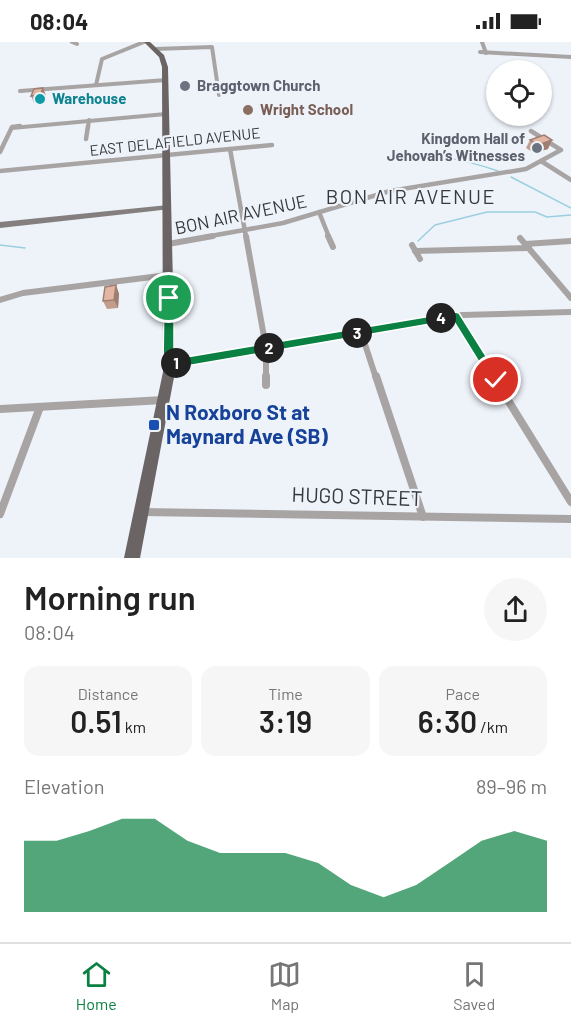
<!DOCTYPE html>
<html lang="en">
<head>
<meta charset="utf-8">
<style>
	:root { --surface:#fff; --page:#f6f6f6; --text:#222; --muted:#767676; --line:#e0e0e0; --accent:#0b8043 }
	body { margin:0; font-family:Barlow,sans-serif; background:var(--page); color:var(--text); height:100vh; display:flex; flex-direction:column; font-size:22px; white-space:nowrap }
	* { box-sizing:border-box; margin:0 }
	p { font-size:20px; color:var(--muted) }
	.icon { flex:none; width:33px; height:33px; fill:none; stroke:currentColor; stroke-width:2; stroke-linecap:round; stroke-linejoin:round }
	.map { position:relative; height:516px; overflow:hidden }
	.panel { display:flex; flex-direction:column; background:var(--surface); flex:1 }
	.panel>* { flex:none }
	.buttons { position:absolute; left:486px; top:18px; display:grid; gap:12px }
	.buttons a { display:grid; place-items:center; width:66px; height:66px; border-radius:50%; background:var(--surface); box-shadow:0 2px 4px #0004; font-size:30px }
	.pin { position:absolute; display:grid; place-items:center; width:51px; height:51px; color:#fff; margin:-26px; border:3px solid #fff; border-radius:50%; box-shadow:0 2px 6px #0007 }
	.km { position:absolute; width:30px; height:30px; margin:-15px; border-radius:50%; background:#222; color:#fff; font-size:16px; line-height:30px; text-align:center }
	.round { display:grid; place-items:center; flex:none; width:63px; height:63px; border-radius:32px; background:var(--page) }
	.head { display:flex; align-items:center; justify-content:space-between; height:102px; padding:0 24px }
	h1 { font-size:33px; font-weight:600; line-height:45px }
	.figures { display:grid; grid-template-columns:repeat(3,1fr); gap:9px; height:102px; padding:6px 24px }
	.figures div { display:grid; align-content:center; border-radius:15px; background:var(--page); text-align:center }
	.figures b { font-size:30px; font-weight:600 }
	.figures small { font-size:16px; font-weight:400 }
	.figures p { font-size:16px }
	.chart { height:168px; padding:12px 24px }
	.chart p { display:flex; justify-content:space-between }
	.chart svg { width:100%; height:108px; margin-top:6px; fill:var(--accent); opacity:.7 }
	.status { display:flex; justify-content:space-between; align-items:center; height:42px; padding:0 30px; background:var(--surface); direction:ltr }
	.status svg { height:16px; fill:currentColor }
	.menu { display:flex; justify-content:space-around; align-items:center; height:84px; border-top:2px solid var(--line); background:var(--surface); font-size:16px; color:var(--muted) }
	.menu a { display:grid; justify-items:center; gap:3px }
	.menu .on { color:var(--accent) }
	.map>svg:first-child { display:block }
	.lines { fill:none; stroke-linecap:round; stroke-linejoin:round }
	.stream { stroke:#9bcfdf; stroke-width:1.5 }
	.street-far3 { stroke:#a9a4a4; stroke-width:4 }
	.street-far2 { stroke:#a9a4a4; stroke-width:4.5 }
	.street-far1 { stroke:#a9a4a4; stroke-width:6 }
	.street { stroke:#a9a4a4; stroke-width:8 }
	.secondary { fill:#857e7f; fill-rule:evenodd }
	.primary { fill:#6b6464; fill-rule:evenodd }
	.wall { fill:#c39d8c }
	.shaded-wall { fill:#9f7f72 }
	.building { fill:#e3b6a3; stroke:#9f7f72; stroke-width:1.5 }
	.route { fill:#0b8043; stroke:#fff; stroke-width:1.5 }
	.worship-dot { fill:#6b7280; stroke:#eef3fa; stroke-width:2 }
	.culture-dot { fill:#0f9aa8; stroke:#eef3fa; stroke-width:2 }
	.education-dot { fill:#8d6e63; stroke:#eef3fa; stroke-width:2 }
	.transit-dot { fill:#1a4fb4; stroke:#eef3fa; stroke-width:2 }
	.labels { text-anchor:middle; stroke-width:4.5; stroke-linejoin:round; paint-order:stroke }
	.far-worship-label { font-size:15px; font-weight:bold; fill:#5b616d; stroke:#eef3fa; text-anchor:start }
	.far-culture-label { font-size:15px; font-weight:bold; fill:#0d838f; stroke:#eef3fa; text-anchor:start }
	.far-education-label { font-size:15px; font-weight:bold; fill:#785e54; stroke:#eef3fa; text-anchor:start }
	.far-street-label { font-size:15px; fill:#36383b; stroke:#eef3fa }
	.street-label { font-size:18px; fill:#36383b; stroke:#eef3fa }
	.neighbourhood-label { font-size:20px; letter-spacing:1.5px; fill:#36383b; stroke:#eef3fa }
	.near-transit-label { font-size:21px; font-weight:bold; fill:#164399; stroke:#eef3fa; text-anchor:start }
	.near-street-label { font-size:21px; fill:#36383b; stroke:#eef3fa }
</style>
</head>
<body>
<div class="status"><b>08:04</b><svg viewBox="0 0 49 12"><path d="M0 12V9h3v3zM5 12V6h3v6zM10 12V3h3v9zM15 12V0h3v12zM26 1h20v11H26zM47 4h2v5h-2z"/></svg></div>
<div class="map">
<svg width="571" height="516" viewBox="0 0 571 516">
	<rect width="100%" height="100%" fill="#eef3fa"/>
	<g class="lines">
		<g class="stream">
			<path d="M 392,115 C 429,110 463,117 498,129"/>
			<polyline points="511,135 571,166"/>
			<polyline points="418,199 435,183 487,170 535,170 547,175 571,173"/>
			<polyline points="0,203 25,206"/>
		</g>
		<g class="street-far3">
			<polyline points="72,0 77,2"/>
			<polyline points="482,0 486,11"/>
			<polyline points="155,7 212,5 219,53"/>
			<polyline points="480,10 571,15"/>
			<polyline points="96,43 102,17 144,0"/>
			<polyline points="20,49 166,38"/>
			<polyline points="12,86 166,72"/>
			<polyline points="88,86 89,78"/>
		</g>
		<g class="street-far2">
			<polyline points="86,97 88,84"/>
			<polyline points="230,107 246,195"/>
			<polyline points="0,110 12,85 20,84"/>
			<polyline points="541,119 571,138"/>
			<polyline points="0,129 272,103"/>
			<polyline points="319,170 329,195"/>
			<polyline points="205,195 283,181 390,149 526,127 561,108 531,89"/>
		</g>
		<g class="street-far1">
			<polyline points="246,194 266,306 266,336"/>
			<polyline points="328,194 333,205"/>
			<polyline points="520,196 571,256"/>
			<polyline points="168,202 213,194"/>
			<polyline points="525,202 571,199"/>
			<polyline points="412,203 420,217"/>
			<polyline points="415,209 529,206"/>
			<polyline points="0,258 23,251 168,233"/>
			<polyline points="455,274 494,336"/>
			<polyline points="361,290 376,336"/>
			<polyline points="169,322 462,273 571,270"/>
		</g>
		<g class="street">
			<polyline points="266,334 266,343"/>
			<polyline points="376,334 423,475"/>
			<polyline points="493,334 571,460"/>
			<polyline points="0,367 164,358"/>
			<polyline points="142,470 571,477"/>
			<polyline points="0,472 40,365"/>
		</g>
		<polygon class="secondary" points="168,163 171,163 171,167 0,186 0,180"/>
		<polygon class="primary" points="144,0 150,0 164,13 168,25 175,330 140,516 124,516 163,330 162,25 159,15"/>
	</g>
	<g class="wall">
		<polygon points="43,46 46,54 43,61 34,61 31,54"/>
		<polygon points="136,98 137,103 137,109 130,110 129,104"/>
		<polygon points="530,98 548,107 534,111 526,106"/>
		<polygon points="116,243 119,252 118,266 107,267 103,259"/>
	</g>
	<g class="shaded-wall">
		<polygon points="43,46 46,54 43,61 40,53"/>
		<polygon points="552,98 548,107 534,111 538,103"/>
		<polygon points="116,243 119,252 118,266 114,258"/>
	</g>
	<g class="building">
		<polygon points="43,46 40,53 31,54 34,47"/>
		<polygon points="544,93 552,98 538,103 530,98"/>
		<polygon points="129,98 136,98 135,104 129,104"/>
		<polygon points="116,243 114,258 103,259 105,245"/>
	</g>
	<polygon class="route" points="169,252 174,256 174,317 455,270 459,271 501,338 500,341 492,341 453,278 169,327 163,322 164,256"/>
	<g class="worship-dot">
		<circle cx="185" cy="44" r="6"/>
		<circle cx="537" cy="106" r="6"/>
	</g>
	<circle class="culture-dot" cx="40" cy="57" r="6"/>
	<circle class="education-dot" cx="248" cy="68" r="6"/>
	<rect class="transit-dot" x="148" y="377" width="12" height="12" rx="3"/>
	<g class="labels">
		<g class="far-worship-label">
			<text x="197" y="49">Braggtown Church</text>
			<text x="525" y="102" text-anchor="end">Kingdom Hall of<tspan x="525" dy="17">Jehovah’s Witnesses</tspan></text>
		</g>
		<g class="far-culture-label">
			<text x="52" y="62">Warehouse</text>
		</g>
		<g class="far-education-label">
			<text x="260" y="73">Wright School</text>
		</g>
		<g class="far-street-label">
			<text transform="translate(175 100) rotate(-6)" y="5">EAST DELAFIELD AVENUE</text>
		</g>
		<g class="street-label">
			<text transform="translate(241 173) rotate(-12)" y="6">BON AIR AVENUE</text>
		</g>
		<g class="neighbourhood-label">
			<text x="411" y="162">BON AIR AVENUE</text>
		</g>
		<g class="near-transit-label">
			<text x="166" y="378">N Roxboro St at<tspan x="166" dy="24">Maynard Ave (SB)</tspan></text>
		</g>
		<g class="near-street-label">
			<text transform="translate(357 455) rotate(2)" y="7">HUGO STREET</text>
		</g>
	</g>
</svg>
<div class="buttons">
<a><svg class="icon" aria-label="locate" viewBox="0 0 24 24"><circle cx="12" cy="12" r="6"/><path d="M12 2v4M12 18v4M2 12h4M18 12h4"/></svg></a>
</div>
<div class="pin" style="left:169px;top:256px;background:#1e9e55"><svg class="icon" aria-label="arrive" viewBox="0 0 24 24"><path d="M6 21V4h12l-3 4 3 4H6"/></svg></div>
<div class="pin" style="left:496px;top:338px;background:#d93025"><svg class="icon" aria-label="check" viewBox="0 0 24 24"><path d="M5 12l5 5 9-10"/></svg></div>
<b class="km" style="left:176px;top:321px">1</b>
<b class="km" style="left:269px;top:306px">2</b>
<b class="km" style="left:357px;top:291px">3</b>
<b class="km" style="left:441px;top:276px">4</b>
</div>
<section class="panel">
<div class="head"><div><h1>Morning run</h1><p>08:04</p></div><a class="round"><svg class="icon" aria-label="share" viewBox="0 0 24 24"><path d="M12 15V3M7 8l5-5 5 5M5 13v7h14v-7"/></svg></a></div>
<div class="figures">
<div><p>Distance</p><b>0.51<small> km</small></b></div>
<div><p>Time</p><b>3:19</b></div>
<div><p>Pace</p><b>6:30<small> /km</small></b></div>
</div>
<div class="chart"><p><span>Elevation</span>89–96 m</p>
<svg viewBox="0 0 160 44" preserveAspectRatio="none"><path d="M0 44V15L10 15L20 11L30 6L40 6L50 15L60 20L70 20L80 20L90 24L100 33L110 38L120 33L130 24L140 15L150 11L160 15V44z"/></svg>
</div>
</section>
<nav class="menu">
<a class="on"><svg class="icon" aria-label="home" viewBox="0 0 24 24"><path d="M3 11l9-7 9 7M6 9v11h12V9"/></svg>Home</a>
<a><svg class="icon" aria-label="map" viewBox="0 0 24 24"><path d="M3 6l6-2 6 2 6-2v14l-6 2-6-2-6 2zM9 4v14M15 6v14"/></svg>Map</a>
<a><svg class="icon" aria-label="saved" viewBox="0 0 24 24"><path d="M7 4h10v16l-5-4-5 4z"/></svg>Saved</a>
</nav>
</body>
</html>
